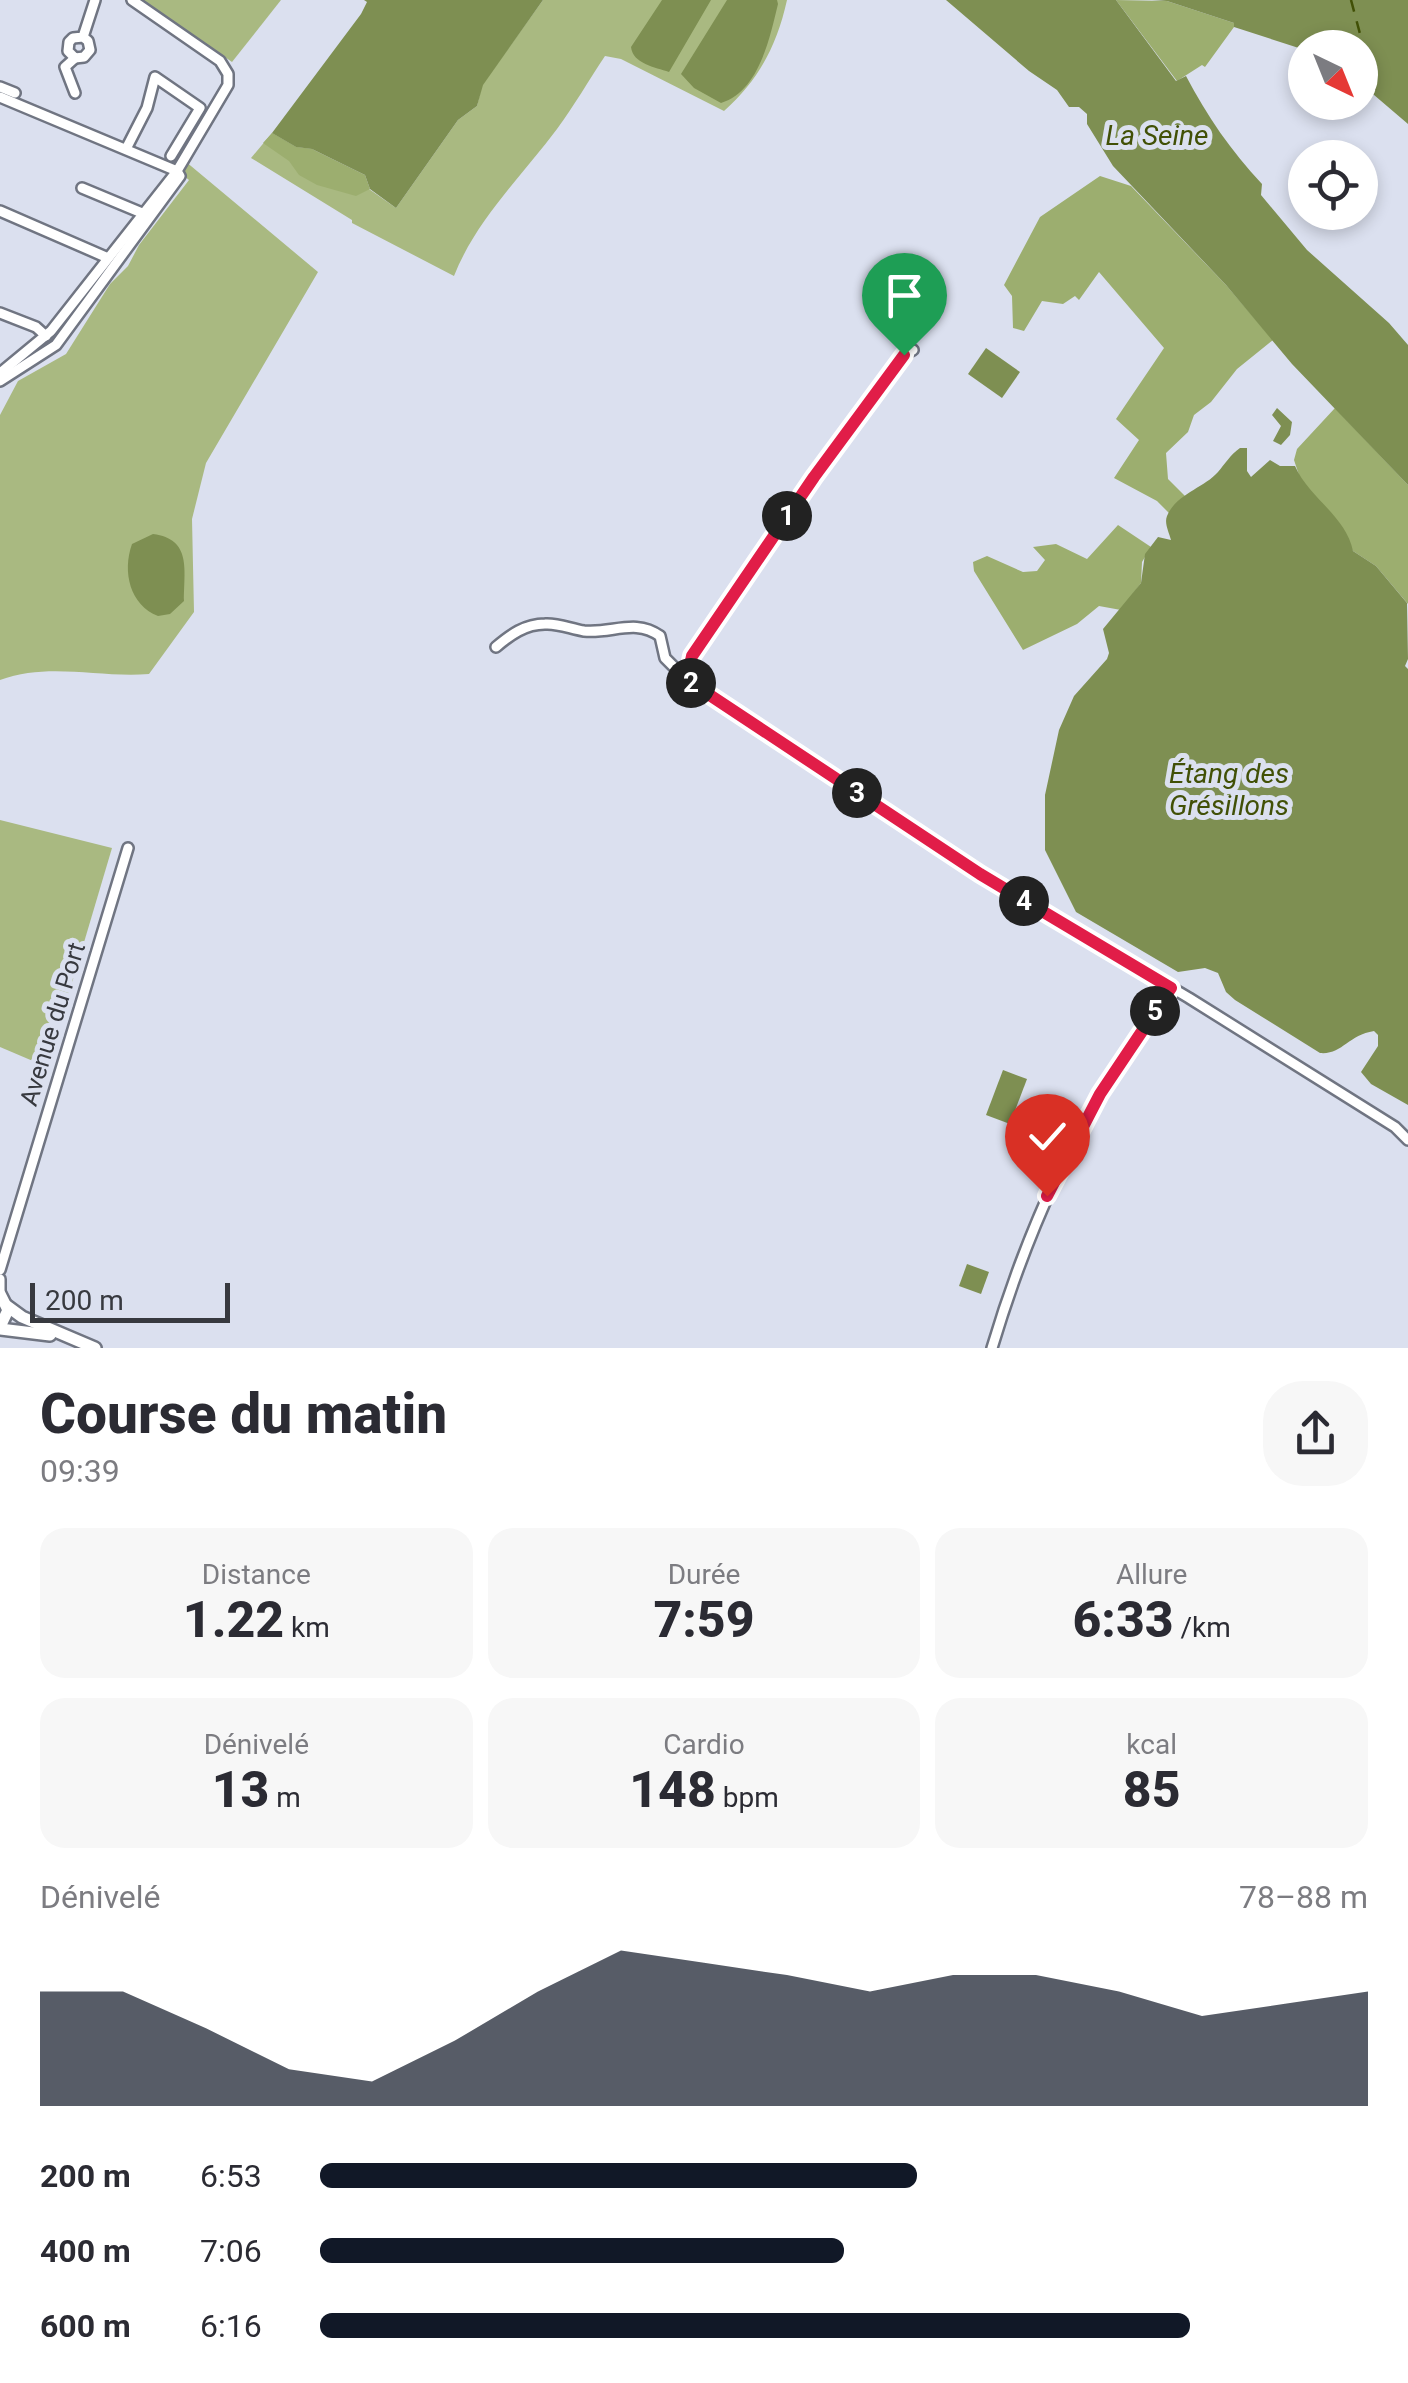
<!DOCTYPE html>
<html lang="fr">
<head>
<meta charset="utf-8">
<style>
	:root { --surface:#fff; --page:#f7f7f7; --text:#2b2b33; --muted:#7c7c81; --accent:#111827 }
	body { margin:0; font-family:Roboto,sans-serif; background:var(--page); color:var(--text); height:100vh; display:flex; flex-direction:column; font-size:38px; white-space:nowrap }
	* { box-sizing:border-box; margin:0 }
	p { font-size:32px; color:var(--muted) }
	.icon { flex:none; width:55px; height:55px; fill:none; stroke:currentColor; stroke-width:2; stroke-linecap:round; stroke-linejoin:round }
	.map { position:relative; height:1348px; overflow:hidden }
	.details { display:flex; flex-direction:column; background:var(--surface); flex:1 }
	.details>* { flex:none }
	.needle { width:65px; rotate:137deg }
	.controls { position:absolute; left:1288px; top:30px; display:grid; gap:20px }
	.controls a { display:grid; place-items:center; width:90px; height:90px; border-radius:50%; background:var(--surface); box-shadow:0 5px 15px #0003; font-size:50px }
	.scale { position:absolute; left:30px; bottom:25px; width:200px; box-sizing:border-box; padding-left:10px; border:5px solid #37393f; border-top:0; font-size:28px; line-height:35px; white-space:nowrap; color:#37393f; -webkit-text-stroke:8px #dbe0ef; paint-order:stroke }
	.pin { position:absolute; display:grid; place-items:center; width:85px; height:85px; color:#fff; margin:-102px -42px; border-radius:50% 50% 50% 0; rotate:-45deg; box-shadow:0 0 10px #0007 }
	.pin .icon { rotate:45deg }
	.km { position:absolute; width:50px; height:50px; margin:-25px; border-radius:50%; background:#222; color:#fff; font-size:28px; line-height:50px; text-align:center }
	.round { display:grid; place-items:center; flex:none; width:105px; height:105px; border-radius:40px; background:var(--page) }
	.headline { display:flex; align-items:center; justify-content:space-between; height:170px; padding:0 40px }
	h1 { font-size:55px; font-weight:800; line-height:75px }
	.figures { display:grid; grid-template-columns:repeat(3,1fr); gap:15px; height:170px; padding:10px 40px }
	.figures div { display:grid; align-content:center; border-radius:25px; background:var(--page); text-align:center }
	.figures b { font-size:50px; font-weight:800 }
	.figures small { font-size:28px; font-weight:400 }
	.figures p { font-size:28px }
	.chart { height:280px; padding:20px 40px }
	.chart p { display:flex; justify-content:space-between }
	.chart svg { width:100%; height:180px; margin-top:10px; fill:var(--accent); opacity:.7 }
	ul { padding:0 40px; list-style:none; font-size:32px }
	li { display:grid; grid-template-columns:160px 120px 1fr; align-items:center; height:75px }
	li i { height:25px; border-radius:12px; background:var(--accent) }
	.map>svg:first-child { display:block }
	.green { fill:#a9b981 }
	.forest { fill:#9cae6f }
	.water { fill:#7e8f52 }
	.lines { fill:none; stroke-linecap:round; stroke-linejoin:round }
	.ferry { stroke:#415006; stroke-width:2.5; stroke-dasharray:12 10; stroke-linecap:butt }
	.minor-casing { stroke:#707582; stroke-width:14 }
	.major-casing { stroke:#707582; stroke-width:16 }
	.minor { stroke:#fff; stroke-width:9 }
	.major { stroke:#fff; stroke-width:11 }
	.route-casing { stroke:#fff; stroke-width:20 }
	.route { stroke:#e11d48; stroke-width:12 }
	.labels { text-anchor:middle; stroke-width:10; stroke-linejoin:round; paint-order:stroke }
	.street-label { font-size:25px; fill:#37393f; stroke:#dbe0ef }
	.water-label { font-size:28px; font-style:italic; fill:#415006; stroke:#dbe0ef }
</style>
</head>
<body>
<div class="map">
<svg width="1408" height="1348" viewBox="0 0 1408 1348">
	<rect width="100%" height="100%" fill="#dbe0ef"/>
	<g class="green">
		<polygon points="143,0 281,0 232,62"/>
		<path d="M 543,0 L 787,0 C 777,45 759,80 724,111 L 621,59 L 605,56 C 589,80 574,106 557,129 C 522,176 476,220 454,276 L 352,223 L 352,220 L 251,158 L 272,133 L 296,147 L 312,149 L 396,208 L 458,120 L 477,106 L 482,85 Z"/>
		<path d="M 185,161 L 318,272 L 206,463 L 192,519 L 194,612 L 149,674 C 98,678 49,662 0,680 L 0,415 L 18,381 L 66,354 L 110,284 L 128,266 L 139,245 L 189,180 L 184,176 Z"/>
		<polygon points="0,820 112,848 47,1067 0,1047"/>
	</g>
	<g class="forest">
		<polygon points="1116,0 1167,1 1234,23 1234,27 1205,67 1202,65 1177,81"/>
		<polygon points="272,133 296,147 312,149 365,175 370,189 356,196 317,185 299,175 289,161 263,143"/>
		<polygon points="1100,176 1131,186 1226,285 1273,340 1237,369 1211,402 1194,415 1188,432 1166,453 1168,479 1185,496 1169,513 1157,501 1114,478 1139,440 1116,419 1164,348 1099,272 1079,300 1075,296 1063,304 1042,301 1024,331 1013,328 1012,296 1004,285 1040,217"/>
		<polygon points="1335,408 1408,485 1408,604 1376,566 1353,551 1300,478 1294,460 1297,449"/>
		<polygon points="1118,525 1151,547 1142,562 1141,583 1121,610 1099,606 1077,624 1023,650 974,571 973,562 987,556 1023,572 1037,571 1045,560 1033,547 1056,544 1087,559"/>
	</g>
	<g class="water">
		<polygon points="364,0 543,0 483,85 477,106 458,120 396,208 370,189 365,175 312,149 296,147 272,133 361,14 367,2"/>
		<path d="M 662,0 L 711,0 L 669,72 C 655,67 633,64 631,47 Z"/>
		<path d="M 727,0 L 777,0 L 778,4 C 770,37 759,92 721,103 L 694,88 L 681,74 Z"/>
		<path d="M 946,0 L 1116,0 L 1176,81 L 1186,76 C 1207,116 1231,151 1262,184 L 1261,195 L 1307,250 L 1389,323 L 1408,345 L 1408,485 L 1292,364 L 1226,285 L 1113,166 L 1087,124 L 1087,114 L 1079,107 L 1069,107 L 1057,90 L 1029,71 Z"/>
		<polygon points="1152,0 1408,0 1408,124 1360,83 1360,48 1305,48 1305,50 1234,27 1234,23 1167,1"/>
		<polygon points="986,348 1020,372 1002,398 968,374"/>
		<polygon points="1277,408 1292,422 1290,435 1281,445 1273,441 1281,426 1272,415"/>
		<path d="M 1240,448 L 1247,448 L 1247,471 L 1251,477 L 1270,460 L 1280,466 L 1295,466 C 1309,498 1346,516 1353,551 L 1376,566 L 1407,603 L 1408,659 L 1405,666 L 1408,669 L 1408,1105 L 1371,1084 L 1361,1072 L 1378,1046 L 1378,1035 L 1374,1031 C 1348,1035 1342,1055 1320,1053 L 1235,1000 L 1226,992 L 1218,973 L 1205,968 L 1178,972 L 1076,912 L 1045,850 L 1045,795 L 1059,730 L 1074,696 L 1107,659 L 1109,653 L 1103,629 L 1141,583 L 1145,554 L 1158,537 L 1171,540 C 1169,532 1164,523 1167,516 C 1176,494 1204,488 1218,472 C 1225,464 1230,455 1240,448 Z"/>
		<path d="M 153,534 C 192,539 184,570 184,601 L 170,614 L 158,616 C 130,605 122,572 132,544 Z"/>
		<polygon points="1003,1070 1027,1079 1010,1124 986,1115"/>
		<polygon points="967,1264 989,1272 981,1294 959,1286"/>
	</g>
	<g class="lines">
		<polyline class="ferry" points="1351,0 1375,90"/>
		<defs>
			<g id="minor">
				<polyline points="83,37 73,38 69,42 68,51 75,58 84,57 90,50 88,41 83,37 95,0"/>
				<polyline points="75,58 65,67 75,93"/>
				<polyline points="0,87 15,93"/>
				<polyline points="0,97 177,171"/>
				<polyline points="126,149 147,108 155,77 200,108 171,156"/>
				<polyline points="82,188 142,213"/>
				<polyline points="0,211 108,258"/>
				<polyline points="0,313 36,327 46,336"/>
				<polyline points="0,373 51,331 177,171 228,85 228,74 220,61 132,0"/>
				<polyline points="0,381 56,345 180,176 177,171"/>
				<path d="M 496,647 C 510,635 525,624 545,624 C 558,623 571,629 584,631 C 612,634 635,618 660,636 L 665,658 L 687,680 L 980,874 L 1189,998 L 1395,1127 L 1408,1140"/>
				<polyline points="687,680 691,656 814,477 904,355 913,350"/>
				<polyline points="0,1270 128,848"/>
				<polyline points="0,1279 0,1295"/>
				<path d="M 992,1348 C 1018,1261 1052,1177 1098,1098 C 1120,1060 1147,1024 1171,988"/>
			</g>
			<g id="major">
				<polyline points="0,1294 8,1310 0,1327"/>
				<polyline points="7,1306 22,1317 95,1348"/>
				<polyline points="0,1329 50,1335"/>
			</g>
		</defs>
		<use href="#minor" class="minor-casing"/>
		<use href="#major" class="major-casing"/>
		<use href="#minor" class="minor"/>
		<use href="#major" class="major"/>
	</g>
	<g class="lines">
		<defs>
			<polyline id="route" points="904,355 814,477 692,656 687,680 980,874 1171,988 1100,1094 1047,1196"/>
		</defs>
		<use href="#route" class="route-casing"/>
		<use href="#route" class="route"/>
	</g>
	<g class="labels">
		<g class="street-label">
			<text transform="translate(52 1024) rotate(-73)" y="9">Avenue du Port</text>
		</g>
		<g class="water-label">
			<text x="1157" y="145">La Seine</text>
			<text x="1229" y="783">Étang des<tspan x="1229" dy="32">Grésillons</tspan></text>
		</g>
	</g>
</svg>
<div class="controls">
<a><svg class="needle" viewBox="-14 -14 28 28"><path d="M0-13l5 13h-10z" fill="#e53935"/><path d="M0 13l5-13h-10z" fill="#7c7c81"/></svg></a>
<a><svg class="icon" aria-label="locate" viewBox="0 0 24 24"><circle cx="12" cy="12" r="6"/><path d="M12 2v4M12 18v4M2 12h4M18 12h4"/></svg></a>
</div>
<div class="scale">200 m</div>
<div class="pin" style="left:904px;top:355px;background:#1e9e55"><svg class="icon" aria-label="arrive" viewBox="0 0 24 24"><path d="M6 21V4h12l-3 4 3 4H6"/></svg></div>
<div class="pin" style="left:1047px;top:1196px;background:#d93025"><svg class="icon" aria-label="check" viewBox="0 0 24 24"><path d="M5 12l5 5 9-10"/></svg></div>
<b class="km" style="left:787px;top:516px">1</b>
<b class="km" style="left:691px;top:683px">2</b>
<b class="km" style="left:857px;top:793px">3</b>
<b class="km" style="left:1024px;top:901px">4</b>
<b class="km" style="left:1155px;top:1011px">5</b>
</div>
<section class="details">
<div class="headline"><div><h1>Course du matin</h1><p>09:39</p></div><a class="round"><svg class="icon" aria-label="share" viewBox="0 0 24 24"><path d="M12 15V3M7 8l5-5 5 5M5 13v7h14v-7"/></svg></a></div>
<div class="figures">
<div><p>Distance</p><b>1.22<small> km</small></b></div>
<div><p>Durée</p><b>7:59</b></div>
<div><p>Allure</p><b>6:33<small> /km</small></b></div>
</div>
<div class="figures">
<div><p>Dénivelé</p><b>13<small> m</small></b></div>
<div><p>Cardio</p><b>148<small> bpm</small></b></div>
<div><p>kcal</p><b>85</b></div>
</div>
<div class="chart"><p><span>Dénivelé</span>78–88 m</p>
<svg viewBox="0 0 160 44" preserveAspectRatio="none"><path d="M0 44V16L10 16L20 25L30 35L40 38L50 28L60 16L70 6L80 9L90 12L100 16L110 12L120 12L130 16L140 22L150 19L160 16V44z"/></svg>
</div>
<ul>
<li><b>200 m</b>6:53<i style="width:57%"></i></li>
<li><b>400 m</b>7:06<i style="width:50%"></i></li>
<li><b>600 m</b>6:16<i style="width:83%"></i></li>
</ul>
</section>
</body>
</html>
